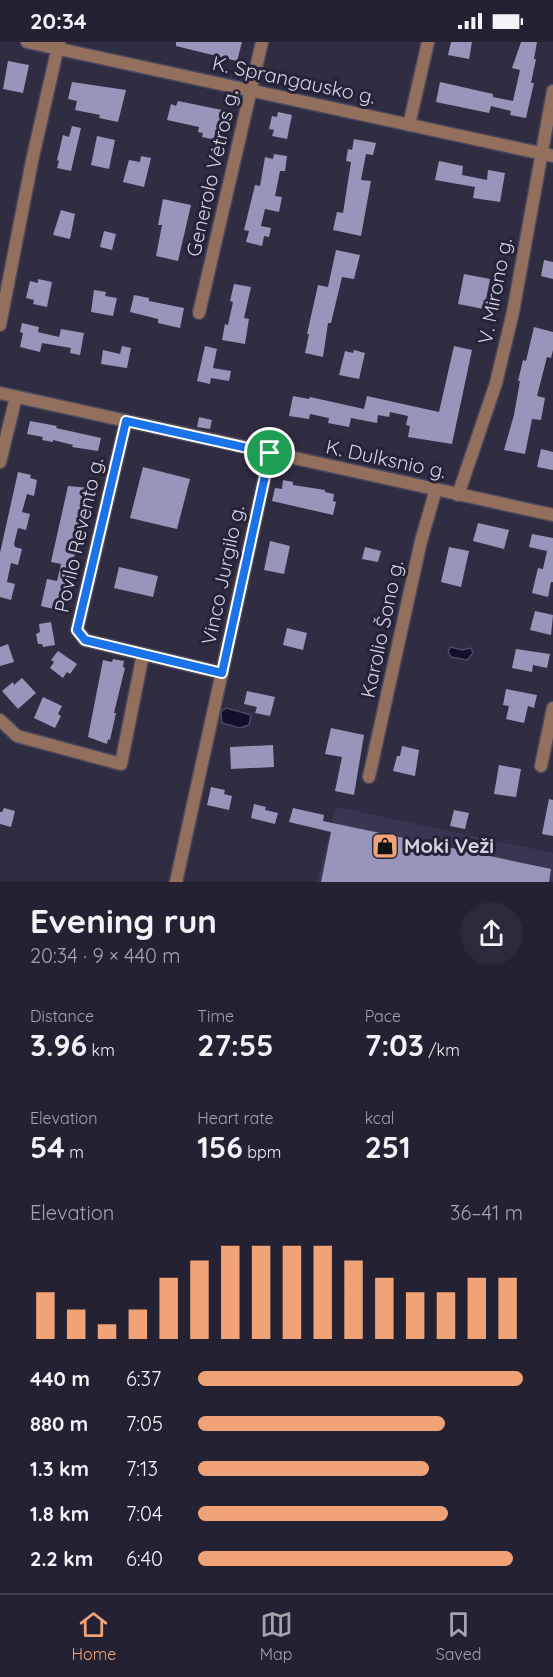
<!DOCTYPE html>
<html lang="en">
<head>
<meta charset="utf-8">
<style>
	:root { --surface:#242232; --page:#2c2a3a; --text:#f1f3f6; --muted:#a3a4ac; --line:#413f4d; --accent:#efa377 }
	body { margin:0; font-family:Quicksand,sans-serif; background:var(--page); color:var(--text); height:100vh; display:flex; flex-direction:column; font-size:22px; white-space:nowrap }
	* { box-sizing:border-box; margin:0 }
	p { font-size:20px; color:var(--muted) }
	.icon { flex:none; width:33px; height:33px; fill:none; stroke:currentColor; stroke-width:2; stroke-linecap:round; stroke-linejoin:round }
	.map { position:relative; height:840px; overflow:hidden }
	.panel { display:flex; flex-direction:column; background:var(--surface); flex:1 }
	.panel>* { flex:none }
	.pin { position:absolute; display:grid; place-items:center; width:51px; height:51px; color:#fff; margin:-26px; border:3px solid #fff; border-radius:50%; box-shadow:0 2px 6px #0007 }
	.round { display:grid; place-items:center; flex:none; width:63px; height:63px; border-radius:32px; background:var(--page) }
	.headline { display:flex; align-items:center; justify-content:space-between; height:102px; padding:0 30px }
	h1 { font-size:33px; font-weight:800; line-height:45px }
	.stats { display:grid; grid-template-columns:repeat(3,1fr); gap:9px; height:102px; padding:6px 30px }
	.stats div { display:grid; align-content:center }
	.stats b { font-size:30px; font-weight:800 }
	.stats small { font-size:16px; font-weight:400 }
	.stats p { font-size:16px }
	.chart { height:168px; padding:12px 30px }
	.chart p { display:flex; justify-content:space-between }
	.chart svg { width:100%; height:108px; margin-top:6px; stroke:var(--accent); stroke-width:6 }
	ul { padding:0 30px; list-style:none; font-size:20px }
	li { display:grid; grid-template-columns:96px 72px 1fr; align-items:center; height:45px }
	li i { height:15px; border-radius:8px; background:var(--accent) }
	.status { display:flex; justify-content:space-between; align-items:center; height:42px; padding:0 30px; background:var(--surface); direction:ltr }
	.status svg { height:16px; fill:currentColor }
	.tab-bar { display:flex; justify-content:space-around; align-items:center; height:84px; border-top:2px solid var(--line); background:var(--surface); font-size:16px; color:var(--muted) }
	.tab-bar a { display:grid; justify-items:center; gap:3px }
	.tab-bar .active { color:var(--accent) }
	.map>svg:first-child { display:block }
	.built { fill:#393652 }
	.water { fill:#140e2b; stroke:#4e4a62; stroke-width:1.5 }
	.building { fill:#9895bb }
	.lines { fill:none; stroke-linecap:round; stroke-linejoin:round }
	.street-casing { stroke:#4b485d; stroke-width:15 }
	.street { stroke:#93705d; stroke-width:12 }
	.route-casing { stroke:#fff; stroke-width:12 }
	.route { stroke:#1a73e8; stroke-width:8 }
	.labels { text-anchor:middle; stroke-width:6; stroke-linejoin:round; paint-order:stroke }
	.street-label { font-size:20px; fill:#d6d5e3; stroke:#262338 }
	.poi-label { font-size:20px; font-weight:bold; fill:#d6d5e3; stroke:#262338; text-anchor:start }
</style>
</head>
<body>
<div class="status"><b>20:34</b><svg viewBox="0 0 49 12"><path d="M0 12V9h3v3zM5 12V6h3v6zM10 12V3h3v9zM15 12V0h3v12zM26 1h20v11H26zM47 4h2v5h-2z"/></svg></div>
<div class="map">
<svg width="553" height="840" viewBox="0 0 553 840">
	<rect width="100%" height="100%" fill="#302d43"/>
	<polygon class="built" points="336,765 553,811 553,840 317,840"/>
	<g class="water">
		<polygon points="451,605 462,608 471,606 473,611 467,618 451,615 448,609"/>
		<polygon points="226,666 248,672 251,674 249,683 240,686 222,681 221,670"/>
	</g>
	<g class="building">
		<polygon points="176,0 242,0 237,19 176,4"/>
		<polygon points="451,0 472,0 469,17 448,13"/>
		<polygon points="521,0 537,0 534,17 536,17 531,41 534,41 526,76 510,73 511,69 491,64 489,71 436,60 440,40 493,52 493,55 513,59 520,28 512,26"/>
		<polygon points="8,19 29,23 23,51 3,47"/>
		<polygon points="72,40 126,48 118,80 99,76 100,73 75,68 77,59 68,57"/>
		<polygon points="178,59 222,68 216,98 202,95 203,91 198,90 199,85 167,78 171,62 176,64"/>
		<polygon points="278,70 292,73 287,97 272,94 274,88 269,87 272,74 277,75"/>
		<polygon points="72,84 81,86 71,129 57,126 59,119 57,118 63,93 69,95"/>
		<polygon points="97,94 115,98 109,127 91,123"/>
		<polygon points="354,97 376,101 373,113 366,112 361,138 371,139 361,194 333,188 337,170 343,171 351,120 346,119 348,107 352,108"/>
		<polygon points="274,112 287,114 285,129 280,129 275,154 282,155 279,170 265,167 261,184 271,186 269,195 264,194 262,204 246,200 249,189 244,188 255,143 260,144 265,115 273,117"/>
		<polygon points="141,114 151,116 144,145 123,140 129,118 140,120"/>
		<polygon points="439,119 463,124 462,133 487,138 488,128 505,131 500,160 473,156 475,145 435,138"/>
		<polygon points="163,157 191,163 178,219 156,214 162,183 158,183"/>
		<polygon points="61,168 75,172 70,197 53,193"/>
		<polygon points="104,189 116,192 112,208 100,205"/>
		<polygon points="336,208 360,213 354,237 342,235 331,281 328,281 323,315 305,311 309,292 307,292 318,243 328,245"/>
		<polygon points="544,218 553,220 553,237 541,234"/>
		<polygon points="464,232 490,237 484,267 458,262"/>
		<polygon points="38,237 52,240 47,265 33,262 34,258 26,256 30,239 38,241"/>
		<polygon points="234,242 251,245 244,276 249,277 245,302 222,298 225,282 228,283 233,260 230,259"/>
		<polygon points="94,248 106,250 105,254 117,256 113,274 91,270"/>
		<polygon points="134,253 149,256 149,259 184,266 180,286 158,281 158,277 130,270"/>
		<polygon points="22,281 39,285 38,290 59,295 61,287 84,291 80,313 70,311 71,306 42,301 40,310 20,305 23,291 20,290"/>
		<polygon points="534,285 553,290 553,308 551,316 547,315 537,354 545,356 541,378 532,377 525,412 504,408 514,373 520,339 518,339 523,318 526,319"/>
		<polygon points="122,304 131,306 127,326 101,322 103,308 120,312"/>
		<polygon points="205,304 217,307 213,326 231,329 229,339 211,336 210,342 197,339"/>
		<polygon points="454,304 472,308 452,402 408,395 410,384 406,383 408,374 390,370 389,375 378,373 377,381 351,376 349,385 328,381 329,376 310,372 309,377 289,374 293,354 309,357 310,355 364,367 367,354 439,370"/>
		<polygon points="354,308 365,311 359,337 339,333 345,309 353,311"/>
		<polygon points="199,375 212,378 210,387 197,385"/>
		<polygon points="30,379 57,384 56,386 101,396 98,409 72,405 73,403 53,398 53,400 42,398 43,395 27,392"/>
		<polygon points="541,407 553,410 553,428 537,425"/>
		<polygon points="143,425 190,437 177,487 130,476"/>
		<polygon points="18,430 31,433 30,436 37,438 34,454 27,452 22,470 30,472 26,488 18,486 14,502 15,505 22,507 18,523 11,521 7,540 15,542 11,558 0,555 0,511"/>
		<polygon points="283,438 293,440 293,443 325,448 325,450 334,452 333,459 336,460 333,473 272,459 275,446 282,447"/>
		<polygon points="68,444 90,446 62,569 41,564 47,537 57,539 61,522 51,520"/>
		<polygon points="478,481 509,488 504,507 473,499"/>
		<polygon points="532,492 553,496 553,540 551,540 548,555 532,551 538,526 543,527 547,509 529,505"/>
		<polygon points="270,499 290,504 284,532 264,528"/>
		<polygon points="365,505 381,509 378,520 362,517"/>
		<polygon points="449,505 469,509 461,545 441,540"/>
		<polygon points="119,525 158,534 153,555 114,546"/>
		<polygon points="535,569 553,573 551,593 530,588"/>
		<polygon points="51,580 55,603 43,605 42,602 38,602 36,592 40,590 39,582"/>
		<polygon points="287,586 307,591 303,608 283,603"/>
		<polygon points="8,602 14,620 0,624 0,605"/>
		<polygon points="516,607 550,612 547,626 533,623 532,630 512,626"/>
		<polygon points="58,609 77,622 70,632 67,630 63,636 50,626 54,620 51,618"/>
		<polygon points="113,617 124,619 123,625 125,626 114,671 116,671 110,698 108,697 107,702 88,695 103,618 112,620"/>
		<polygon points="22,636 36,651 18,667 2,649 13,640 14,643"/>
		<polygon points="506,647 537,653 534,666 528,664 524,681 506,677 509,664 503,663"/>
		<polygon points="247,649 275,655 270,674 255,671 257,665 244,662"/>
		<polygon points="43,655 62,664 58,672 61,674 55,686 34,676"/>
		<polygon points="331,686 364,693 354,753 335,749 342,715 325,712"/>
		<polygon points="273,703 274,725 231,727 230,705"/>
		<polygon points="402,704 419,708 415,734 393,729 397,714 400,714"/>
		<polygon points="499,723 521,727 516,755 494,752"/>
		<polygon points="211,745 225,748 224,752 232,754 229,768 207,763"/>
		<polygon points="549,757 553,758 553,794 542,792"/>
		<polygon points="254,762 266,765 265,768 278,771 275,782 251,776"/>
		<polygon points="4,766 15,769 11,785 0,782 0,770 2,770"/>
		<polygon points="293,766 324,773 323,779 551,827 549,840 321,840 331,790 289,780"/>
		<polygon points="454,768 469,771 465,787 450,784"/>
	</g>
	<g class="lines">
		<defs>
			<g id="street">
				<polyline points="27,0 553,114"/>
				<polyline points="409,83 428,0"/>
				<polyline points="199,271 262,0"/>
				<polyline points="0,283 32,119 59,0"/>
				<polyline points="0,351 553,473"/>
				<polyline points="0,420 16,355"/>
				<polyline points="458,453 496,341 513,270 553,49"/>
				<polyline points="143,612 222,631"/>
				<polyline points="0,678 17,694 121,722 143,612 85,598 77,588 126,379"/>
				<polyline points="541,724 553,666"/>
				<polyline points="369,735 421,499 436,447"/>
				<polyline points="176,840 270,411"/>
			</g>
		</defs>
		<use href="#street" class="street-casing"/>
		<use href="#street" class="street"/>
	</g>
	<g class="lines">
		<defs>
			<polygon id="route" points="126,379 270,411 222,631 85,598 77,588"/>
		</defs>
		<use href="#route" class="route-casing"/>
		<use href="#route" class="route"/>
	</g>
	<defs>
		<symbol id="shop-square" viewBox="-11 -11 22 22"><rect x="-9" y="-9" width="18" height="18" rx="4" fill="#efa377" stroke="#262338"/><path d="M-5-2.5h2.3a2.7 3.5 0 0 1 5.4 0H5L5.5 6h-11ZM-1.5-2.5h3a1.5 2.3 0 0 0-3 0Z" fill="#111"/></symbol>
	</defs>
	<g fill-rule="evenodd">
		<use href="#shop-square" x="370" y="789" width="30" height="30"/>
	</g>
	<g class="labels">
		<g class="street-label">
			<text transform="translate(294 38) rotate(12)" y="7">K. Sprangausko g.</text>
			<text transform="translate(212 131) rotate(-77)" y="7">Generolo Vėtros g.</text>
			<text transform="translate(495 249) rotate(-79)" y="7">V. Mirono g.</text>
			<text transform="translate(386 417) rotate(12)" y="7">K. Dulksnio g.</text>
			<text transform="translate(79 493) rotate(-77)" y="7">Povilo Revento g.</text>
			<text transform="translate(223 533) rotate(-78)" y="7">Vinco Jurgilo g.</text>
			<text transform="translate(382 587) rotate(-78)" y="7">Karolio Šono g.</text>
		</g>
		<g class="poi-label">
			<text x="404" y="811">Moki Veži</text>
		</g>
	</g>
</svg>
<div class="pin" style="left:270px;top:411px;background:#1e9e55"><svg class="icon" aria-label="arrive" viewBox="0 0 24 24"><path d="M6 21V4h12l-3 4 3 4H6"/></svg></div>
</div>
<section class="panel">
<div class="headline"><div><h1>Evening run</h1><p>20:34 · 9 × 440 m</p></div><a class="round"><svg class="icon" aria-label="share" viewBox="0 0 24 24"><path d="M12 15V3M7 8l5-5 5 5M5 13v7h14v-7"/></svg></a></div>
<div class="stats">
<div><p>Distance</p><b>3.96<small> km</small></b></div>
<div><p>Time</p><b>27:55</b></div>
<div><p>Pace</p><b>7:03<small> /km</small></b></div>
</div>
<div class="stats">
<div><p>Elevation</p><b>54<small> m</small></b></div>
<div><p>Heart rate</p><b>156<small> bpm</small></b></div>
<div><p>kcal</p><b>251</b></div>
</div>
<div class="chart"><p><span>Elevation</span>36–41 m</p>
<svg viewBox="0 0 160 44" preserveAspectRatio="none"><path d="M5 44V25M15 44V32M25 44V38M35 44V32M45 44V19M55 44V12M65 44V6M75 44V6M85 44V6M95 44V6M105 44V12M115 44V19M125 44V25M135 44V25M145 44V19M155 44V19"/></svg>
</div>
<ul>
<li><b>440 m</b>6:37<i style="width:100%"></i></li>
<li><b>880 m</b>7:05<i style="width:76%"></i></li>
<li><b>1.3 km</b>7:13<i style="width:71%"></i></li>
<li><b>1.8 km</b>7:04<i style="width:77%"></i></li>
<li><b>2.2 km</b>6:40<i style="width:97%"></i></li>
</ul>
</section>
<nav class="tab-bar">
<a class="active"><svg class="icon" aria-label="home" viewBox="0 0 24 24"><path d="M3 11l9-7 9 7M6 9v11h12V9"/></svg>Home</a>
<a><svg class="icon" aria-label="map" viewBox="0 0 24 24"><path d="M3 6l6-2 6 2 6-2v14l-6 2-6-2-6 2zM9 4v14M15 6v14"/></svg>Map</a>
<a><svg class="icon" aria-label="saved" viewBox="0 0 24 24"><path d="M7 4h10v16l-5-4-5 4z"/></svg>Saved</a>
</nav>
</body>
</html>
